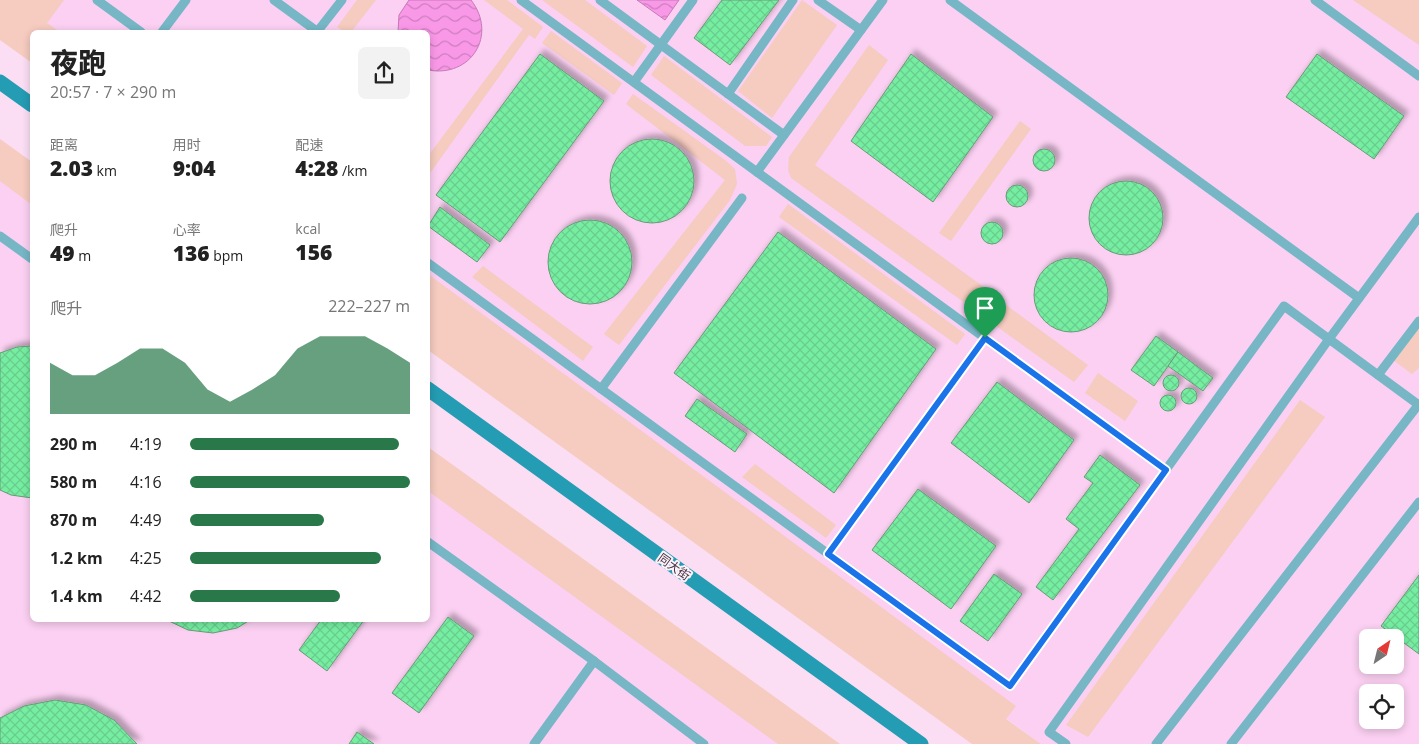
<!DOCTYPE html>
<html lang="zh">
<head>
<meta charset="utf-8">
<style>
	:root { --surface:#fff; --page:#f2f2f2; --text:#222; --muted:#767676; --accent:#287849 }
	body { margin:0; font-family:"Open Sans","Noto Sans SC",sans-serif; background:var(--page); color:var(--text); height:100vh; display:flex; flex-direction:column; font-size:19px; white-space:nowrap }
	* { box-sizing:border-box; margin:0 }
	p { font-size:16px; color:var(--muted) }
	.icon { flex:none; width:28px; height:28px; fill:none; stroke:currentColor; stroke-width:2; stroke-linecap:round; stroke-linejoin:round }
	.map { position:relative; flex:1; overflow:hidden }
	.details { position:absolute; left:30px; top:30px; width:400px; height:592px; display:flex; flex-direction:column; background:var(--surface); border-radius:8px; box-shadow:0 2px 8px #0003 }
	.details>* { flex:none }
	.needle { width:32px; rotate:35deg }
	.buttons { position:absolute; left:1359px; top:629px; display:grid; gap:10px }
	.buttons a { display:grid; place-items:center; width:45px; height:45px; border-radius:8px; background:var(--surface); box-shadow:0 2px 8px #0003; font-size:25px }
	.pin { position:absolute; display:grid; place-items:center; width:42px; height:42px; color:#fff; margin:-51px -21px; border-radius:50% 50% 50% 0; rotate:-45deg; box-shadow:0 0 5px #0007 }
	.pin .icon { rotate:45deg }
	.round { display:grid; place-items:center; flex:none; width:52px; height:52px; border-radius:8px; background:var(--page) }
	.summary { display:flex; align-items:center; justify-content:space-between; height:85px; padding:0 20px }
	h1 { font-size:28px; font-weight:800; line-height:38px }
	.figures { display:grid; grid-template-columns:repeat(3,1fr); gap:8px; height:85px; padding:5px 20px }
	.figures div { display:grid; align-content:center }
	.figures b { font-size:21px; font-weight:800 }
	.figures small { font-size:14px; font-weight:400 }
	.figures p { font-size:14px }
	.chart { height:140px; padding:10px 20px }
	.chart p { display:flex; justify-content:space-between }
	.chart svg { width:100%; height:90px; margin-top:5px; fill:var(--accent); opacity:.7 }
	ul { padding:0 20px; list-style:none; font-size:16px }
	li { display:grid; grid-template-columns:80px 60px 1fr; align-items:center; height:38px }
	li i { height:12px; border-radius:6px; background:var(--accent) }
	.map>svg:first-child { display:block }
	.built { fill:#fbd0f2; fill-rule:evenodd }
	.green { fill:#f6cbc0 }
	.water { fill:url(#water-waves); stroke:#c479b6 }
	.building { fill:url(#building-cross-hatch); stroke:#699a78; filter:url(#shadow) }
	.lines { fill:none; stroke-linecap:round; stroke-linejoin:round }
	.lane { stroke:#76b6c5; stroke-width:9 }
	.secondary { stroke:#249cb3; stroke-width:15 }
	.route-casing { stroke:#fff; stroke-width:10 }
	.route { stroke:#1a73e8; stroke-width:6 }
	.labels { text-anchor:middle; stroke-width:4; stroke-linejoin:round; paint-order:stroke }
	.street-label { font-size:12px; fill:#453241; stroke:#fcf2f9 }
</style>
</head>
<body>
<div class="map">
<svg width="1419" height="744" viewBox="0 0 1419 744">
	<defs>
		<pattern id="water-waves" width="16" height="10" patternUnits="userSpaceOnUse" patternTransform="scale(1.25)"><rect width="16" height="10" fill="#fa98e8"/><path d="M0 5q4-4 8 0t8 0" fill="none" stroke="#cc7dbe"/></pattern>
		<pattern id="building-cross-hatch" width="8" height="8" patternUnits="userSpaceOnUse" patternTransform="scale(1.25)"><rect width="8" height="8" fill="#76eea2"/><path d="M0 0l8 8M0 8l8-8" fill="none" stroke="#67cd8d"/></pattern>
		<filter id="shadow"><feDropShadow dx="4.5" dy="-4.5" stdDeviation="2.5" flood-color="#0004"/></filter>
	</defs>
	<rect width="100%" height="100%" fill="#fbdef4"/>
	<g class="built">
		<path d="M 14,0 L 1419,0 L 1419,744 L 1041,744 L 428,299 L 428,32 L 59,32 ZM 1368,638 L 1395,638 L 1395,665 L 1368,665 ZM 1368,692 L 1395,692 L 1395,720 L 1368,720 Z"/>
		<polygon points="0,179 32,203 32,620 428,620 428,486 787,744 0,744"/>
	</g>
	<g class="green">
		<polygon points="0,0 64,0 47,23 60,32 32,32 32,63 0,40"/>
		<polygon points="357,0 376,0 351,32 345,32 337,27"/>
		<polygon points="484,0 507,0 543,27 535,39 529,35 428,176 428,156 523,29"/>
		<polygon points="542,0 585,0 647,46 633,67"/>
		<polygon points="802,0 837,25 772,118 738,91"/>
		<polygon points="1353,0 1419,0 1419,45"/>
		<polygon points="551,31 622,83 614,95 542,43"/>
		<polygon points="869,45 888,60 815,165 995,295 979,313 791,178 788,170 789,157"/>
		<polygon points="664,56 772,137 766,146 745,146 651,75"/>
		<polygon points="633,94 725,160 735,169 737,184 730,200 619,345 604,334 725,180 626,104"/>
		<polygon points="1020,121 1031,129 951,241 939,233"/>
		<polygon points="0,139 32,162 32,205 0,181"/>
		<polygon points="788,204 965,334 957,345 779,217"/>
		<polygon points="483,266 593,347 583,361 472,277"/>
		<polygon points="428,274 1016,706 1006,719 1041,744 972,744 428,350"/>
		<polygon points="1006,305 1088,365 1074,382 992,323"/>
		<polygon points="1419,321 1419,368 1412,374 1393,360"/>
		<polygon points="1098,373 1138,401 1125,421 1085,393"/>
		<polygon points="1300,400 1325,417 1088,737 1066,725"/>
		<polygon points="428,447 840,744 778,744 428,491"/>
		<polygon points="755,464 836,525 826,538 742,477"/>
	</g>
	<g class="water">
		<path d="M 409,0 L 471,0 C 498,35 471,78 428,70 L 428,32 L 398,32 L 399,15 Z"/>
		<polygon points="637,0 679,0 665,20"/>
	</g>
	<g class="building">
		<polygon points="722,0 779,0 730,65 694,38"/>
		<polygon points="540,54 604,101 500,242 436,195"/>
		<polygon points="911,54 993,117 933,202 851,141"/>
		<polygon points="1317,54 1404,116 1374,159 1286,97"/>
		<circle cx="652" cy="181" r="42"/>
		<circle cx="1044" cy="160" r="11"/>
		<circle cx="1126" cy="218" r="37"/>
		<circle cx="1017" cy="196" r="11"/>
		<polygon points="440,207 490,245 477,262 428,226"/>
		<circle cx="590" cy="262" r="42"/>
		<circle cx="992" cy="233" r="11"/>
		<polygon points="778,232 936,349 834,493 674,373"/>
		<circle cx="1071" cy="295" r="37"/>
		<polygon points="1156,336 1178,352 1154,386 1131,370"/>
		<polygon points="32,346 32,498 11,495 0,490 0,353 17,347"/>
		<polygon points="1178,352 1213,378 1203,391 1168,366"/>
		<circle cx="1171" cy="383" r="8"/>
		<polygon points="997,382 1074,440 1029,503 951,443"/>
		<circle cx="1189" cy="396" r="8"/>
		<circle cx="1168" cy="403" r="8"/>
		<polygon points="697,399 747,434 735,452 685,416"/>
		<polygon points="1100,455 1140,485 1053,600 1036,587 1079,529 1066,519 1093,483 1084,477"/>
		<polygon points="918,489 996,546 951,609 872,550"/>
		<polygon points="994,574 1022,594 988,641 960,621"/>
		<polygon points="1419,575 1419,654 1381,626"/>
		<polygon points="448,617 474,636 419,713 392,693"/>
		<polygon points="167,620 250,620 237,628 213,633 188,630"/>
		<polygon points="321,620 364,620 327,671 299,650"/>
		<polygon points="55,700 86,705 114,720 137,744 0,744 0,718 24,706"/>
		<polygon points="357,732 374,744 349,744"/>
	</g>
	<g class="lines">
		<g class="lane">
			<polyline points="97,0 141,32"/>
			<polyline points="274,0 318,32"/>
			<polyline points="521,0 1166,470"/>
			<polyline points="600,0 784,135"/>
			<polyline points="818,0 861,30"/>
			<polyline points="950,0 1359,298"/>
			<polyline points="1315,0 1419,76"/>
			<polyline points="162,32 186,0"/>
			<polyline points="317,32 342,0"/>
			<polyline points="634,82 693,0"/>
			<polyline points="728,94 793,0"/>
			<polyline points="757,172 883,0"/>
			<polyline points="0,236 32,259"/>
			<polyline points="428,263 1010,686 1284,306 1419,405"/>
			<polyline points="1378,375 1419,321"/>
			<polyline points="601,389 742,198"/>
			<polyline points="428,542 594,661 704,744"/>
			<polyline points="828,554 985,338"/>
			<polyline points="534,744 594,661"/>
			<polyline points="1066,744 1049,732 1329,339 1419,217"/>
			<polyline points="1156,744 1419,404"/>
			<polyline points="1231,744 1419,502"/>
		</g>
		<g class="secondary">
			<polyline points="0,82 32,105"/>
			<polyline points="428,389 921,744"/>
		</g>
	</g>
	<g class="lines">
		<defs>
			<polygon id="route" points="985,338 1166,470 1010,686 828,554"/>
		</defs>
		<use href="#route" class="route-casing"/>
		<use href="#route" class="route"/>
	</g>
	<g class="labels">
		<g class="street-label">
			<text transform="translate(674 567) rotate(36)" y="4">同大街</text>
		</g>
	</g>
</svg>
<div class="buttons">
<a><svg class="needle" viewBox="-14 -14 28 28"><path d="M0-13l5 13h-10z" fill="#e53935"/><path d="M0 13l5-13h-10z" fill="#767676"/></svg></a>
<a><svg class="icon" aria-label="locate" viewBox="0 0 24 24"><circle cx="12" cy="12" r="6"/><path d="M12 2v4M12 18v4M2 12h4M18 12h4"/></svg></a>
</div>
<div class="pin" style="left:985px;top:338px;background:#1e9e55"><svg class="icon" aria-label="arrive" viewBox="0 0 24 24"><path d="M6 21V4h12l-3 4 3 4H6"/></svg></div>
<section class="details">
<div class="summary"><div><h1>夜跑</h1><p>20:57 · 7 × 290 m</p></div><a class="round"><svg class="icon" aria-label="share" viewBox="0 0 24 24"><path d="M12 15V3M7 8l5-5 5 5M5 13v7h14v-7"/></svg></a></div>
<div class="figures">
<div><p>距离</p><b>2.03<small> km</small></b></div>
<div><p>用时</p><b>9:04</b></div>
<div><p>配速</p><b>4:28<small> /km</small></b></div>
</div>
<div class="figures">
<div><p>爬升</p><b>49<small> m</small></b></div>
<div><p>心率</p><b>136<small> bpm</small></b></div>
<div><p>kcal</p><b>156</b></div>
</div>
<div class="chart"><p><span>爬升</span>222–227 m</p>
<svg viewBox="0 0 160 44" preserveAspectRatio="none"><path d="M0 44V19L10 25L20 25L30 19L40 12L50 12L60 19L70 32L80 38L90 32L100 25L110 12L120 6L130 6L140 6L150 12L160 19V44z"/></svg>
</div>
<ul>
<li><b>290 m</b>4:19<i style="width:95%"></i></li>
<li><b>580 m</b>4:16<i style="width:100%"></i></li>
<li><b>870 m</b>4:49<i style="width:61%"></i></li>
<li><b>1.2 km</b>4:25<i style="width:87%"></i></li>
<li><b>1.4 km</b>4:42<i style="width:68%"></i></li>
</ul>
</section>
</div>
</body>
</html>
